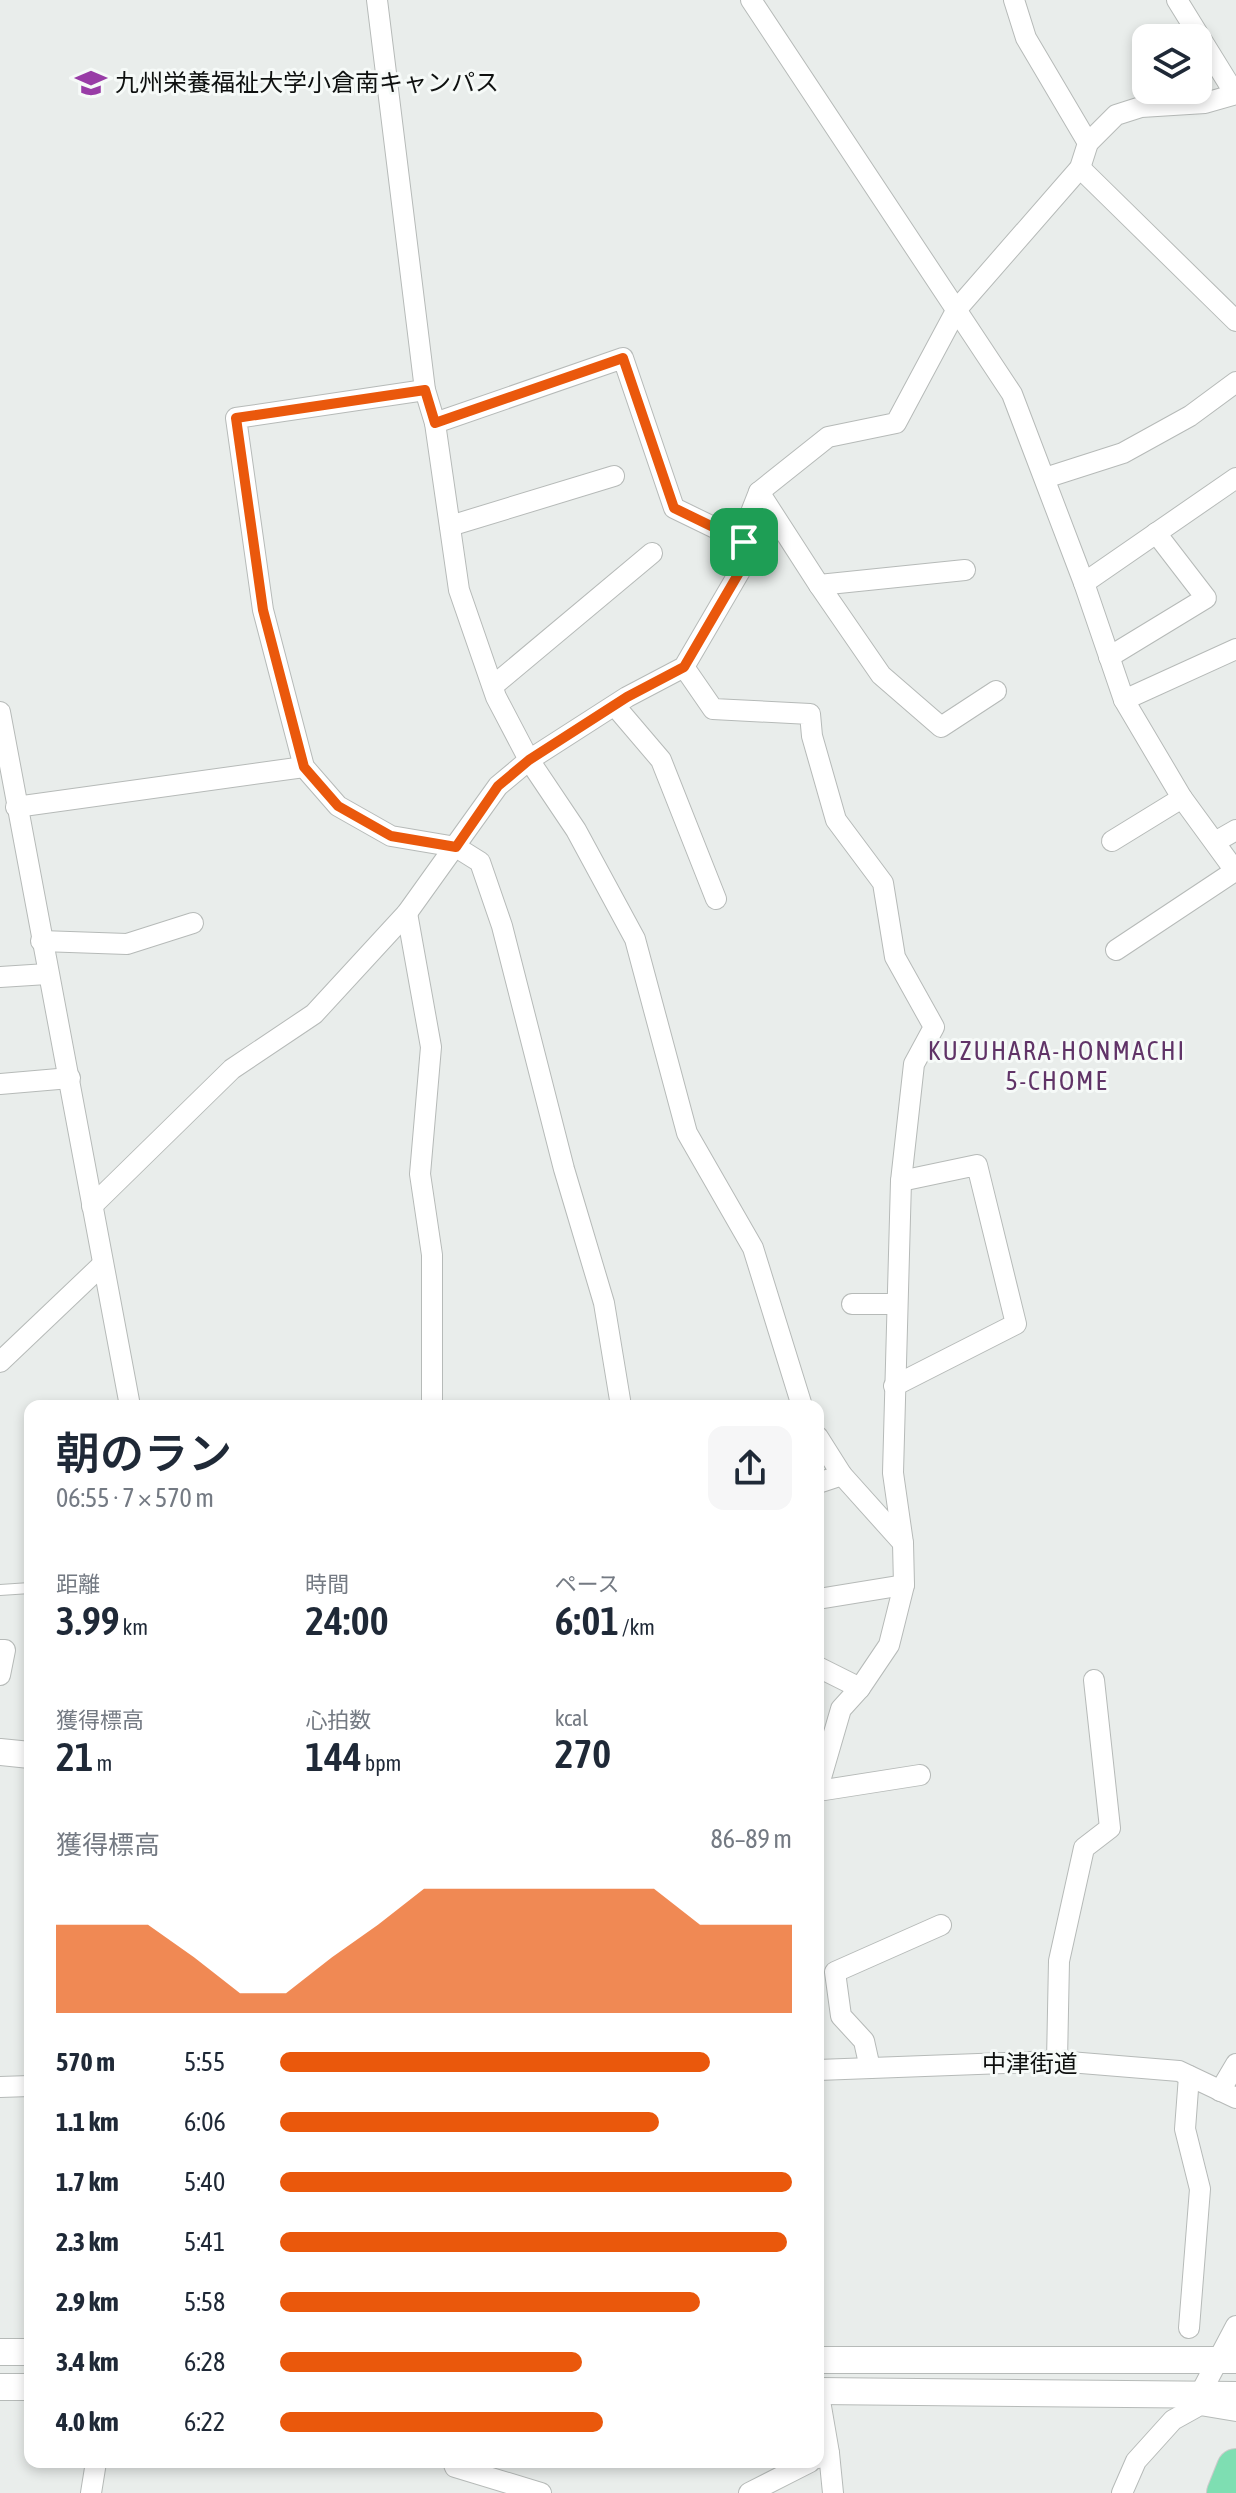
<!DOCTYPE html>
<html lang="ja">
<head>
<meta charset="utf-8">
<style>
	:root { --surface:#fff; --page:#f6f6f7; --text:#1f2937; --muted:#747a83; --accent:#ea580c }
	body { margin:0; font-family:"Asap Condensed","Noto Sans JP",sans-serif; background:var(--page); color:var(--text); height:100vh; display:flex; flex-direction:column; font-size:30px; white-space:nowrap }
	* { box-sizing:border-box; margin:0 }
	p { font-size:26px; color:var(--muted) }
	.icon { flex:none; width:44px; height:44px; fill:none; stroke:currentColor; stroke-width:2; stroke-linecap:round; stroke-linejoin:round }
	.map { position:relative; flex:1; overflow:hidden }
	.sheet { position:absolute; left:24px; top:1400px; width:800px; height:1068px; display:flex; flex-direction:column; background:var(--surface); border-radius:16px; box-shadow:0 4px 12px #0003 }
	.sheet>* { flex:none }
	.fabs { position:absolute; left:1132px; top:24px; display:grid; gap:16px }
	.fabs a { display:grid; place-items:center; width:80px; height:80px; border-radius:16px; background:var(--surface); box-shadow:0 4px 12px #0003; font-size:40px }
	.pin { position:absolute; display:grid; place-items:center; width:68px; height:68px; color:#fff; margin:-34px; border-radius:16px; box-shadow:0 4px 12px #0006 }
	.round { display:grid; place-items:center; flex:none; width:84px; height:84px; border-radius:16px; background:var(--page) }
	.summary { display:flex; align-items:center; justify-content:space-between; height:136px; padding:0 32px }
	h1 { font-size:44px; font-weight:600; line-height:60px }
	.stats { display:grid; grid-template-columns:repeat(3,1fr); gap:12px; height:136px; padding:8px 32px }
	.stats div { display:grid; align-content:center }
	.stats b { font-size:40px; font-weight:600 }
	.stats small { font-size:22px; font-weight:400 }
	.stats p { font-size:22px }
	.chart { height:224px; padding:16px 32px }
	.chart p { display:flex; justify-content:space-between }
	.chart svg { width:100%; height:144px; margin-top:8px; fill:var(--accent); opacity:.7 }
	ul { padding:0 32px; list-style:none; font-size:26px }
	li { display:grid; grid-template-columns:128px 96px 1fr; align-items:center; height:60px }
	li i { height:20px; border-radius:10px; background:var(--accent) }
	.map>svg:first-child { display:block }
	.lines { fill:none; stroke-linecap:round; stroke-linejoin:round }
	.service-casing { stroke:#b6bab8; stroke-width:12 }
	.minor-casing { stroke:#b6bab8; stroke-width:22 }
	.tertiary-casing { stroke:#b6bab8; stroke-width:28 }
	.motorway-casing { stroke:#cacaca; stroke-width:40 }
	.service { stroke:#fff; stroke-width:10 }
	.minor { stroke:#fff; stroke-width:20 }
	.tertiary { stroke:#fff; stroke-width:26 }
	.motorway { stroke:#7edeb2; stroke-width:38 }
	.route-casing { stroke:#fff; stroke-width:16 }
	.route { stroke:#ea580c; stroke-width:10 }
	.labels { text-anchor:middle; stroke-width:6; stroke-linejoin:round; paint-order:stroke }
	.poi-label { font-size:24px; fill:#0e100f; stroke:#f6faf8; text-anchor:start }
	.street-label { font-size:24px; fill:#0e100f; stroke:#f6faf8 }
	.neighbourhood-label { font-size:26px; letter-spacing:2px; fill:#603367; stroke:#f6faf8 }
</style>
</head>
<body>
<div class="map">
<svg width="1236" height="2493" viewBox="0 0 1236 2493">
	<rect width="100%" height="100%" fill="#e9edeb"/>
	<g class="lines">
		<defs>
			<polyline id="service" points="0,1590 30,1588"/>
			<g id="minor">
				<polyline points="377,0 425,390 435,423 459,590 496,697 529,760 576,830 635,939 687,1133 753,1248 802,1406"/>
				<polyline points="751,0 1012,394 1084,583 1124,700 1182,798 1236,872"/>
				<polyline points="1014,0 1026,38 1088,143"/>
				<polyline points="1177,0 1235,94"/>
				<polyline points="1080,168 1236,321"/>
				<polyline points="425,390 236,418 263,610 304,767 338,806 391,836 456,847 480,862 502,926 564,1169 604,1303 621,1406"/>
				<polyline points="435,423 623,358 674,508 744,542"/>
				<polyline points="1045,478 1123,453 1190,416 1236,382"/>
				<polyline points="759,492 819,585 965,570"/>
				<polyline points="450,526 614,476"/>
				<polyline points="1084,583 1236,478"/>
				<polyline points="819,585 881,675 941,727 996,691"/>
				<polyline points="1109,657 1206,598 1156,533"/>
				<polyline points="684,667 713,709 810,714 812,736 836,820 883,883 895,957 934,1027 914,1064 901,1181 893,1473 903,1543 904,1585 889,1645 860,1688 841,1709 818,1788"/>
				<polyline points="493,686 652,553"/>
				<polyline points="1124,700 1236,649"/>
				<polyline points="615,706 661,760 716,899"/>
				<polyline points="0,712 130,1406"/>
				<polyline points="16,807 304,767"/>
				<polyline points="1112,841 1182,798"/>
				<polyline points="1215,842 1236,830"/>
				<polyline points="407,913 431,1047 420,1174 432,1255 432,1406"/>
				<polyline points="41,941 127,944 193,923"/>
				<polyline points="1116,950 1235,871"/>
				<polyline points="0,977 47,974"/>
				<polyline points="0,1084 70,1078"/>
				<polyline points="92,1206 232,1069 314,1014 407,913 498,786 529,760 627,697 684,667 740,571 746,525 759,492 828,437 896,423 957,309 1080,168 1088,143 1116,115 1141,107 1205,103 1236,94"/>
				<polyline points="852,1304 897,1304"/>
				<polyline points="0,1362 102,1265"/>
				<polyline points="894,1386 1016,1324 977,1165 901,1181"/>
				<polyline points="818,1437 842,1475 903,1543"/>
				<polyline points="818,1483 842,1475"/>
				<polyline points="818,1599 904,1585"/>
				<polyline points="0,1650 5,1650 0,1675"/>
				<polyline points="818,1667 860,1688"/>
				<polyline points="818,1791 920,1775"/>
				<polyline points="1057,2061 1059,1961 1084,1848 1110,1828 1094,1680"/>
				<polyline points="870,2068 864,2041 841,2016 835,1972 941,1925"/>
				<polyline points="818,2070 1057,2061 1179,2071 1236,2098"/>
				<polyline points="0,2087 30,2086"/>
				<polyline points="1220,2091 1236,2064"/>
				<polyline points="1189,2328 1200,2189 1185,2129 1189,2076"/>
				<polyline points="818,2389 829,2453 818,2458"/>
				<polyline points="1200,2405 1199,2396 1236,2326"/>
				<polyline points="829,2453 833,2493"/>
				<polyline points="453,2462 455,2467 541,2493"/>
				<polyline points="91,2493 96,2462"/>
				<polyline points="749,2493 810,2462"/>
				<polyline points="1122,2493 1136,2461 1173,2420 1200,2405 1236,2411"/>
			</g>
			<g id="tertiary">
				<polyline points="0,1752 30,1755"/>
				<polyline points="0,2352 30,2352"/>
				<polyline points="818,2360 1236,2360"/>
				<polyline points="0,2387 30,2387"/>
				<polyline points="818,2391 1236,2395"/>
			</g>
			<polyline id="motorway" points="1226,2493 1236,2468"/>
		</defs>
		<use href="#service" class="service-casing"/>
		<use href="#minor" class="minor-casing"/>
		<use href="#tertiary" class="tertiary-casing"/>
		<use href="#motorway" class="motorway-casing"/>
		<use href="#service" class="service"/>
		<use href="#minor" class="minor"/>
		<use href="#tertiary" class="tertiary"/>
		<use href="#motorway" class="motorway"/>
	</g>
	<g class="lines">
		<defs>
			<polygon id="route" points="623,358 674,508 744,542 740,571 684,667 627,697 529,760 498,786 456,847 391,836 338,806 304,767 263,610 236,418 425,390 435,423"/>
		</defs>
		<use href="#route" class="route-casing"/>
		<use href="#route" class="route"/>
	</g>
	<defs>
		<symbol id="university-bare" viewBox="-9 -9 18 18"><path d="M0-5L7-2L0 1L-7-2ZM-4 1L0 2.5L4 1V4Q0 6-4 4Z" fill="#983ca6" stroke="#f6faf8" stroke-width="2.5" paint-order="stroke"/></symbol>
	</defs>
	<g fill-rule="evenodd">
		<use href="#university-bare" x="69" y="61" width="44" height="44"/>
	</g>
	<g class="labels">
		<g class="poi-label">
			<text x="115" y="91">九州栄養福祉大学小倉南キャンパス</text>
		</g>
		<g class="street-label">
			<text x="1030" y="2072">中津街道</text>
		</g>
		<g class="neighbourhood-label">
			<text x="1057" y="1060">KUZUHARA-HONMACHI<tspan x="1057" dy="30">5-CHOME</tspan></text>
		</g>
	</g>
</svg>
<div class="fabs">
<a><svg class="icon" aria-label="layers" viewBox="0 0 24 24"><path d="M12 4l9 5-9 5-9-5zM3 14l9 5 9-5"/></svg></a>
</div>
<div class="pin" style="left:744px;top:542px;background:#1e9e55"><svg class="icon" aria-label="arrive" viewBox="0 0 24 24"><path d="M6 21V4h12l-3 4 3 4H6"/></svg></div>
<section class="sheet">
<div class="summary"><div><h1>朝のラン</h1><p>06:55 · 7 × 570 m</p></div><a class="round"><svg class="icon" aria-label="share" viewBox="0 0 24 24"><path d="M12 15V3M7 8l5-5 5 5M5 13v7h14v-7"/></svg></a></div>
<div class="stats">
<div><p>距離</p><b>3.99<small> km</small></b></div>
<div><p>時間</p><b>24:00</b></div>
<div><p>ペース</p><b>6:01<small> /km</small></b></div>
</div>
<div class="stats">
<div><p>獲得標高</p><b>21<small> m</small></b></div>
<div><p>心拍数</p><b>144<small> bpm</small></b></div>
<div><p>kcal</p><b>270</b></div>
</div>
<div class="chart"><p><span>獲得標高</span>86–89 m</p>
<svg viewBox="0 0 160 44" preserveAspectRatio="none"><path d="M0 44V17L10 17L20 17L30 27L40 38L50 38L60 27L70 17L80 6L90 6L100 6L110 6L120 6L130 6L140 17L150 17L160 17V44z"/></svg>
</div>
<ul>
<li><b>570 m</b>5:55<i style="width:84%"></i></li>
<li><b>1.1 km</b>6:06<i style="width:74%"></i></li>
<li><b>1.7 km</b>5:40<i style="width:100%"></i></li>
<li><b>2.3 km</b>5:41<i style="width:99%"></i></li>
<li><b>2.9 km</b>5:58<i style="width:82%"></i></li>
<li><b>3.4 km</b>6:28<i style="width:59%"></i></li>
<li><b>4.0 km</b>6:22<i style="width:63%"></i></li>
</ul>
</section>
</div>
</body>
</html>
